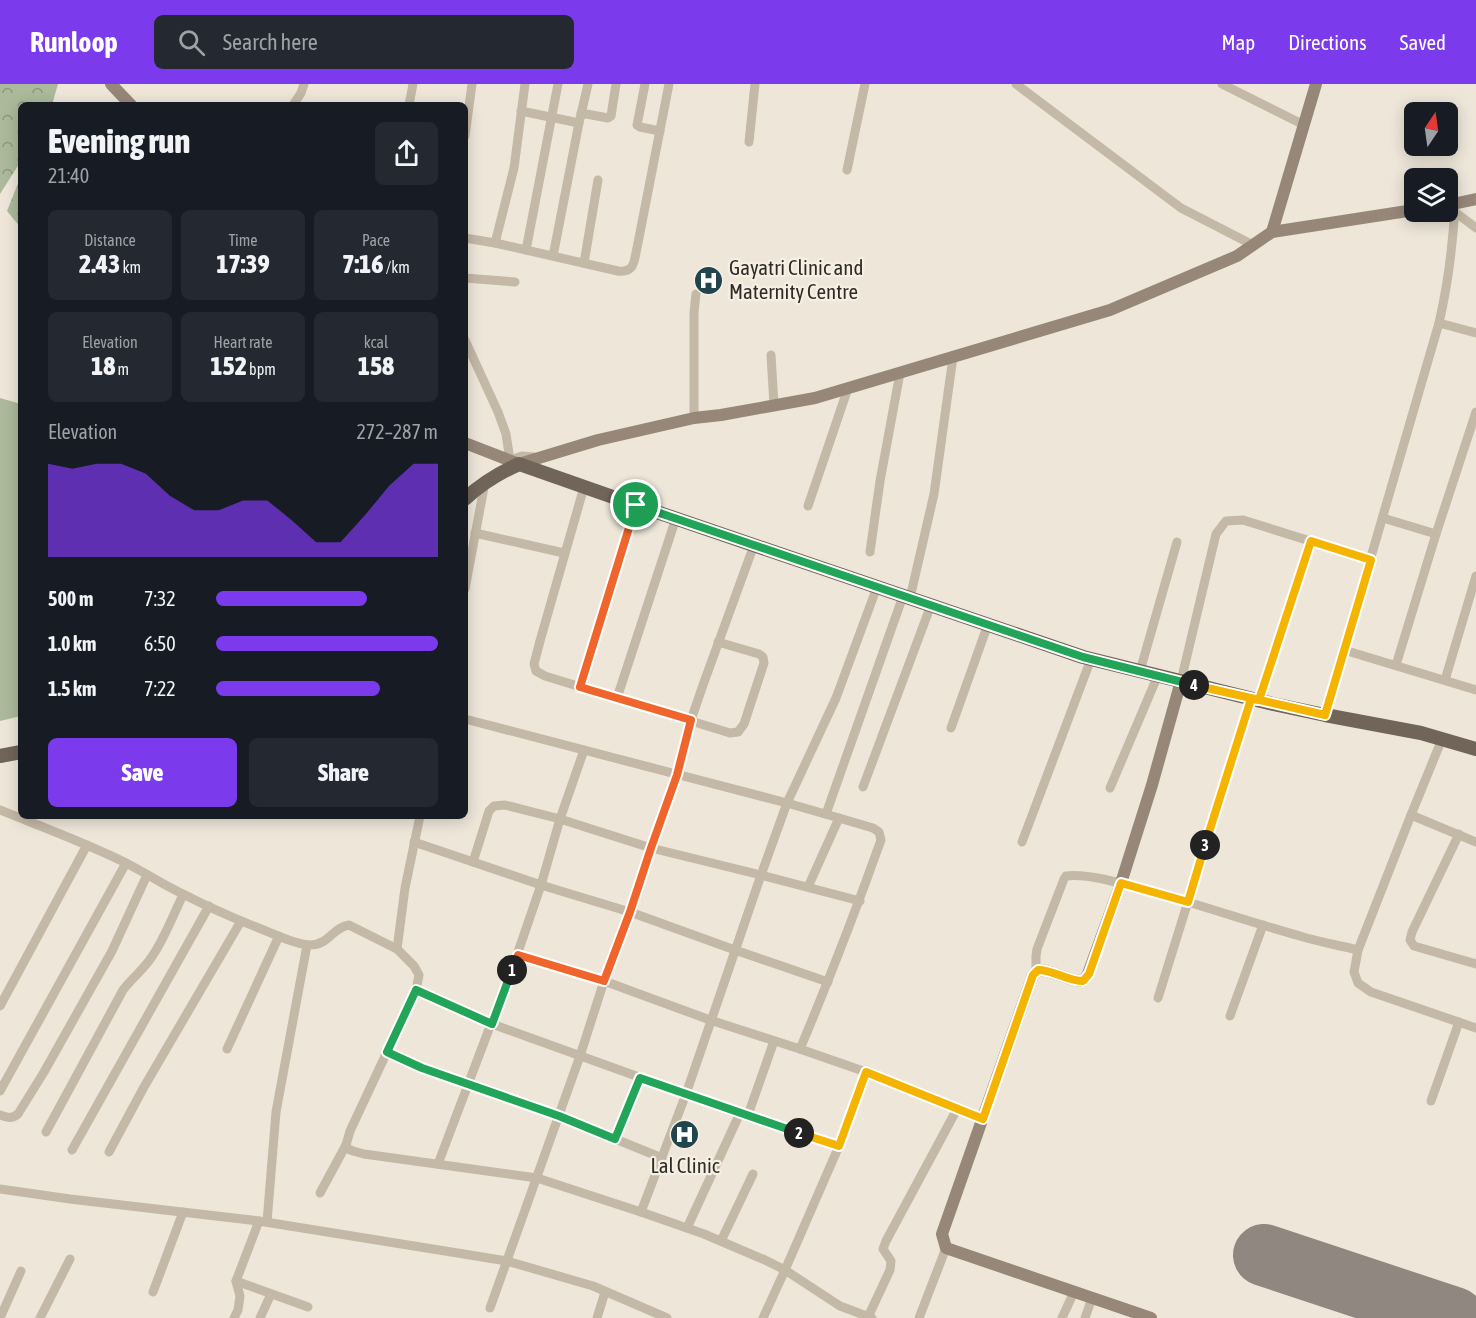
<!DOCTYPE html>
<html lang="en">
<head>
<meta charset="utf-8">
<style>
	:root { --surface:#171b24; --page:#242831; --text:#f1f3f6; --muted:#9ea1a6; --accent:#7c3aed }
	body { margin:0; font-family:"Asap Condensed",sans-serif; background:var(--page); color:var(--text); height:100vh; display:flex; flex-direction:column; font-size:22px; white-space:nowrap }
	* { box-sizing:border-box; margin:0 }
	p { font-size:20px; color:var(--muted) }
	.icon { flex:none; width:33px; height:33px; fill:none; stroke:currentColor; stroke-width:2; stroke-linecap:round; stroke-linejoin:round }
	.map { position:relative; flex:1; overflow:hidden }
	.panel { position:absolute; left:18px; top:18px; width:450px; height:717px; display:flex; flex-direction:column; background:var(--surface); border-radius:9px; box-shadow:0 3px 15px #0003 }
	.panel>* { flex:none }
	.needle { width:39px; rotate:13deg }
	.fabs { position:absolute; left:1404px; top:18px; display:grid; gap:12px }
	.fabs a { display:grid; place-items:center; width:54px; height:54px; border-radius:9px; background:var(--surface); box-shadow:0 3px 15px #0003; font-size:30px }
	.pin { position:absolute; display:grid; place-items:center; width:51px; height:51px; color:#fff; margin:-26px; border:3px solid #fff; border-radius:50%; box-shadow:0 2px 6px #0007 }
	.km { position:absolute; width:30px; height:30px; margin:-15px; border-radius:50%; background:#222; color:#fff; font-size:16px; line-height:30px; text-align:center }
	.round { display:grid; place-items:center; flex:none; width:63px; height:63px; border-radius:9px; background:var(--page) }
	.headline { display:flex; align-items:center; justify-content:space-between; height:102px; padding:0 30px }
	h1 { font-size:33px; font-weight:800; line-height:45px }
	.stats { display:grid; grid-template-columns:repeat(3,1fr); gap:9px; height:102px; padding:6px 30px }
	.stats div { display:grid; align-content:center; border-radius:9px; background:var(--page); text-align:center }
	.stats b { font-size:26px; font-weight:800 }
	.stats small { font-size:16px; font-weight:400 }
	.stats p { font-size:16px }
	.chart { height:168px; padding:12px 30px }
	.chart p { display:flex; justify-content:space-between }
	.chart svg { width:100%; height:108px; margin-top:6px; fill:var(--accent); opacity:.7 }
	.primary-button { display:flex; gap:12px; margin-top:auto; padding:12px 30px }
	.primary-button a { flex:1; height:69px; border-radius:9px; background:var(--accent); color:#fff; font-size:24px; font-weight:800; line-height:69px; text-align:center }
	.primary-button a+a { background:var(--page); color:var(--text) }
	ul { padding:0 30px; list-style:none; font-size:20px }
	li { display:grid; grid-template-columns:96px 72px 1fr; align-items:center; height:45px }
	li i { height:15px; border-radius:8px; background:var(--accent) }
	header { display:flex; align-items:center; gap:36px; box-sizing:border-box; height:84px; padding:0 30px; background:var(--accent); color:#fff }
	header strong { font-size:28px }
	nav { display:flex; gap:33px; margin-inline-start:auto; font-size:21px }
	.search { width:420px; height:54px; background:var(--page); display:flex; align-items:center; gap:15px; box-sizing:border-box; padding:0 21px; border-radius:9px; color:var(--muted); font-size:22px }
	.map>svg:first-child { display:block }
	.forest { fill:url(#forest-crowns) }
	.green { fill:#acba9b }
	.lines { fill:none; stroke-linecap:round; stroke-linejoin:round }
	.runway { stroke:#908880; stroke-width:62 }
	.street { stroke:#c4b8a6; stroke-width:9 }
	.secondary { stroke:#978778; stroke-width:12 }
	.primary { stroke:#716459; stroke-width:14 }
	.split-1-casing { stroke:#fff; stroke-width:12 }
	.split-2-casing { stroke:#fff; stroke-width:12 }
	.split-3-casing { stroke:#fff; stroke-width:12 }
	.split-4-casing { stroke:#fff; stroke-width:12 }
	.split-5-casing { stroke:#fff; stroke-width:12 }
	.split-1 { stroke:#f0652b; stroke-width:8 }
	.split-2 { stroke:#22a559; stroke-width:8 }
	.split-3 { stroke:#f5b400; stroke-width:8 }
	.split-4 { stroke:#f5b400; stroke-width:8 }
	.split-5 { stroke:#22a559; stroke-width:8 }
	.labels { text-anchor:middle; stroke-width:4.5; stroke-linejoin:round; paint-order:stroke }
	.poi-label { font-size:21px; fill:#312b26; stroke:#f6f0e4; text-anchor:start }
</style>
</head>
<body>
<header>
<strong>Runloop</strong>
<div class="search"><svg class="icon" aria-label="search" viewBox="0 0 24 24"><circle cx="10" cy="10" r="6"/><path d="M15 15l6 6"/></svg>Search here</div>
<nav><a>Map</a><a>Directions</a><a>Saved</a></nav>
</header>
<div class="map">
<svg width="1476" height="1234" viewBox="0 0 1476 1234">
	<defs>
		<pattern id="forest-crowns" width="20" height="18" patternUnits="userSpaceOnUse" patternTransform="scale(1.5)"><rect width="20" height="18" fill="#acba9b"/><path d="M2 6a3 3 0 1 1 6 0M12 15a3 3 0 1 1 6 0" fill="none" stroke="#8d977e"/></pattern>
	</defs>
	<rect width="100%" height="100%" fill="#eee6d9"/>
	<g class="forest">
		<polygon points="0,0 58,0 52,21 21,21 21,77 0,110"/>
		<polygon points="21,92 21,144 7,127"/>
	</g>
	<polygon class="green" points="0,314 21,320 21,632 0,637"/>
	<g class="lines">
		<polyline class="runway" points="1264,1171 1454,1234"/>
		<g class="street">
			<polyline points="645,0 637,41 640,43 660,47"/>
			<polyline points="1016,0 1181,124 1253,161"/>
			<polyline points="1222,0 1304,41"/>
			<polyline points="293,21 301,9 304,0"/>
			<polyline points="409,21 413,0"/>
			<polyline points="521,27 579,39 588,0"/>
			<polyline points="581,29 608,34 611,32 616,0"/>
			<polyline points="465,52 472,0"/>
			<polyline points="749,58 755,0"/>
			<polyline points="847,86 865,0"/>
			<polyline points="1455,128 1476,144"/>
			<path d="M 465,154 L 495,159 L 618,187 C 635,189 634,177 637,164 L 669,0"/>
			<polyline points="495,159 514,84 525,0"/>
			<polyline points="526,166 558,0"/>
			<polyline points="553,172 579,39"/>
			<polyline points="584,179 598,96"/>
			<polyline points="465,194 515,198"/>
			<polyline points="1439,239 1476,249"/>
			<polyline points="465,256 498,328 506,350 510,376 522,372 534,373"/>
			<polyline points="771,271 774,321"/>
			<polyline points="694,334 694,228 696,210"/>
			<polyline points="584,403 540,557 534,580 536,587 545,592 730,649 738,648 744,640 764,579 763,573 759,570 718,558"/>
			<polyline points="808,422 848,304"/>
			<polyline points="1383,434 1436,450"/>
			<polyline points="475,449 564,469"/>
			<polyline points="870,468 880,397 900,289"/>
			<polyline points="465,505 485,398"/>
			<polyline points="910,514 934,410 953,273"/>
			<polyline points="1344,566 1476,606"/>
			<polyline points="1396,581 1436,450 1476,328"/>
			<polyline points="1140,587 1177,458"/>
			<polyline points="1445,596 1476,492"/>
			<polyline points="1181,597 1216,450 1226,437 1243,436 1371,476"/>
			<polyline points="580,603 636,421"/>
			<polyline points="617,614 676,434"/>
			<polyline points="1259,617 1311,457"/>
			<path d="M 1325,631 L 1439,239 C 1448,200 1453,160 1455,120"/>
			<path d="M 465,635 L 787,719 L 839,734 L 873,744 L 879,748 L 881,756 C 856,826 829,896 800,965"/>
			<polyline points="951,644 988,540"/>
			<polyline points="863,703 931,521"/>
			<polyline points="1110,704 1158,591"/>
			<path d="M 0,726 C 42,743 86,759 126,779 C 146,789 163,801 183,810 C 210,824 238,836 266,847 C 278,852 297,861 310,861 C 329,861 333,843 349,841 L 397,865"/>
			<polyline points="826,730 903,512"/>
			<polyline points="1411,731 1476,758"/>
			<polyline points="420,732 405,804 397,865 414,882 419,891 416,906 492,940 686,1010 839,1062"/>
			<polyline points="1459,750 1412,848 1410,856 1414,862 1476,880"/>
			<polyline points="414,758 541,801 630,828 735,866 828,898"/>
			<polyline points="1022,758 1091,575"/>
			<polyline points="473,778 489,727 494,722 505,721 560,735 651,764 761,791 860,817"/>
			<polyline points="808,803 839,734"/>
			<polyline points="1358,866 1411,731 1442,655"/>
			<polyline points="517,871 604,897 710,936 800,965 866,988 839,1062 785,1186 763,1234"/>
			<path d="M 1036,888 L 1036,872 L 1037,865 L 1064,795 L 1066,792 C 1093,789 1133,803 1160,810 C 1207,823 1253,839 1300,852 C 1319,858 1338,861 1358,866 L 1354,888 L 1358,899 L 1371,908 L 1476,944"/>
			<polyline points="416,906 350,1047 346,1061 348,1065 353,1067 364,1070 537,1094 641,1128 686,1010 761,791 787,719 836,614 877,503"/>
			<polyline points="1158,914 1251,615"/>
			<polyline points="0,922 87,761"/>
			<polyline points="1230,932 1263,841"/>
			<polyline points="227,965 279,852"/>
			<polyline points="387,968 422,984 559,1032 662,1074"/>
			<polyline points="866,988 983,1035"/>
			<polyline points="0,1007 126,779"/>
			<polyline points="1431,1017 1459,938"/>
			<path d="M 0,1031 C 7,1034 12,1035 18,1030 L 44,988 L 112,867 L 147,791"/>
			<polyline points="748,1031 774,957"/>
			<path d="M 46,1048 L 123,906 C 131,895 143,886 151,874 C 164,856 173,831 183,811"/>
			<polyline points="615,1055 640,994"/>
			<polyline points="72,1066 209,822"/>
			<polyline points="109,1068 144,1003 241,837"/>
			<polyline points="438,1080 517,871 541,801 560,735 584,666"/>
			<polyline points="0,1105 70,1115 259,1137 507,1177 593,1202 667,1234"/>
			<polyline points="320,1109 346,1061"/>
			<polyline points="641,1128 704,1150 765,1176 785,1186 840,1222 872,1234"/>
			<polyline points="267,1138 276,1028 307,861"/>
			<polyline points="687,1144 740,1029"/>
			<polyline points="721,1157 753,1090"/>
			<polyline points="236,1197 308,1223"/>
			<polyline points="153,1208 183,1128"/>
			<polyline points="490,1224 580,972 604,897 630,828 651,764 677,691 691,636 703,601 754,461"/>
			<polyline points="868,1233 890,1186 891,1177 883,1165 886,1157 957,1025"/>
			<polyline points="0,1234 21,1187"/>
			<polyline points="40,1234 70,1175"/>
			<polyline points="234,1234 238,1226 240,1212 236,1197 259,1137"/>
			<polyline points="260,1234 271,1210"/>
			<polyline points="597,1234 605,1208"/>
			<polyline points="919,1234 946,1164"/>
			<polyline points="1062,1234 1074,1208"/>
			<polyline points="1085,1234 1092,1214"/>
		</g>
		<g class="secondary">
			<polyline points="111,0 131,21"/>
			<polyline points="1448,121 1476,115"/>
			<polyline points="1272,148 1316,0"/>
			<polyline points="465,359 519,380 598,356 694,334 721,331 815,314 1110,226 1237,172 1272,148 1414,126"/>
			<path d="M 1151,1234 L 946,1164 L 942,1150 L 1033,891 L 1038,886 C 1054,886 1067,897 1083,897 L 1088,890 L 1121,799 L 1152,701 L 1181,597"/>
		</g>
		<g class="primary">
			<path d="M 465,415 C 482,399 499,389 519,380 L 636,421 L 1083,573 L 1273,620 L 1325,631 L 1421,649 L 1476,665"/>
			<polyline points="0,672 21,668"/>
		</g>
	</g>
	<g class="lines">
		<defs>
			<polyline id="split-1" points="512,886 518,871 604,897 630,828 651,764 677,691 691,636 580,603 636,421"/>
			<polyline id="split-2" points="512,886 492,940 416,906 387,968 422,984 559,1032 615,1055 640,994 799,1049"/>
			<path id="split-3" d="M 799,1049 L 839,1062 L 866,988 L 983,1035 L 1033,891 L 1038,886 C 1054,886 1067,897 1083,897 L 1089,890 L 1121,799 L 1188,818 L 1205,761"/>
			<polyline id="split-4" points="1194,601 1325,631 1371,476 1311,457 1259,616 1251,615 1205,761"/>
			<polyline id="split-5" points="636,421 1083,573 1194,601"/>
		</defs>
		<use href="#split-1" class="split-1-casing"/>
		<use href="#split-2" class="split-2-casing"/>
		<use href="#split-3" class="split-3-casing"/>
		<use href="#split-4" class="split-4-casing"/>
		<use href="#split-5" class="split-5-casing"/>
		<use href="#split-1" class="split-1"/>
		<use href="#split-2" class="split-2"/>
		<use href="#split-3" class="split-3"/>
		<use href="#split-4" class="split-4"/>
		<use href="#split-5" class="split-5"/>
	</g>
	<defs>
		<symbol id="hospital-disc" viewBox="-11 -11 22 22"><circle r="9.5" fill="#21454d" stroke="#f6f0e4"/><path d="M-5-5h3v3.5h4V-5h3V5h-3V1.5h-4V5h-3Z" fill="#fff"/></symbol>
	</defs>
	<g fill-rule="evenodd">
		<use href="#hospital-disc" x="692" y="180" width="33" height="33"/>
		<use href="#hospital-disc" x="668" y="1034" width="33" height="33"/>
	</g>
	<g class="labels">
		<g class="poi-label">
			<text x="729" y="191">Gayatri Clinic and<tspan x="729" dy="24">Maternity Centre</tspan></text>
			<text x="685" y="1089" text-anchor="middle">Lal Clinic</text>
		</g>
	</g>
</svg>
<div class="fabs">
<a><svg class="needle" viewBox="-14 -14 28 28"><path d="M0-13l5 13h-10z" fill="#e53935"/><path d="M0 13l5-13h-10z" fill="#9ea1a6"/></svg></a>
<a><svg class="icon" aria-label="layers" viewBox="0 0 24 24"><path d="M12 4l9 5-9 5-9-5zM3 14l9 5 9-5"/></svg></a>
</div>
<div class="pin" style="left:636px;top:421px;background:#1e9e55"><svg class="icon" aria-label="arrive" viewBox="0 0 24 24"><path d="M6 21V4h12l-3 4 3 4H6"/></svg></div>
<b class="km" style="left:512px;top:886px">1</b>
<b class="km" style="left:799px;top:1049px">2</b>
<b class="km" style="left:1205px;top:761px">3</b>
<b class="km" style="left:1194px;top:601px">4</b>
<section class="panel">
<div class="headline"><div><h1>Evening run</h1><p>21:40</p></div><a class="round"><svg class="icon" aria-label="share" viewBox="0 0 24 24"><path d="M12 15V3M7 8l5-5 5 5M5 13v7h14v-7"/></svg></a></div>
<div class="stats">
<div><p>Distance</p><b>2.43<small> km</small></b></div>
<div><p>Time</p><b>17:39</b></div>
<div><p>Pace</p><b>7:16<small> /km</small></b></div>
</div>
<div class="stats">
<div><p>Elevation</p><b>18<small> m</small></b></div>
<div><p>Heart rate</p><b>152<small> bpm</small></b></div>
<div><p>kcal</p><b>158</b></div>
</div>
<div class="chart"><p><span>Elevation</span>272–287 m</p>
<svg viewBox="0 0 160 44" preserveAspectRatio="none"><path d="M0 44V6L10 8L20 6L30 6L40 10L50 19L60 25L70 25L80 21L90 21L100 29L110 38L120 38L130 27L140 15L150 6L160 6V44z"/></svg>
</div>
<ul>
<li><b>500 m</b>7:32<i style="width:68%"></i></li>
<li><b>1.0 km</b>6:50<i style="width:100%"></i></li>
<li><b>1.5 km</b>7:22<i style="width:74%"></i></li>
</ul>
<div class="primary-button"><a>Save</a><a>Share</a></div>
</section>
</div>
</body>
</html>
